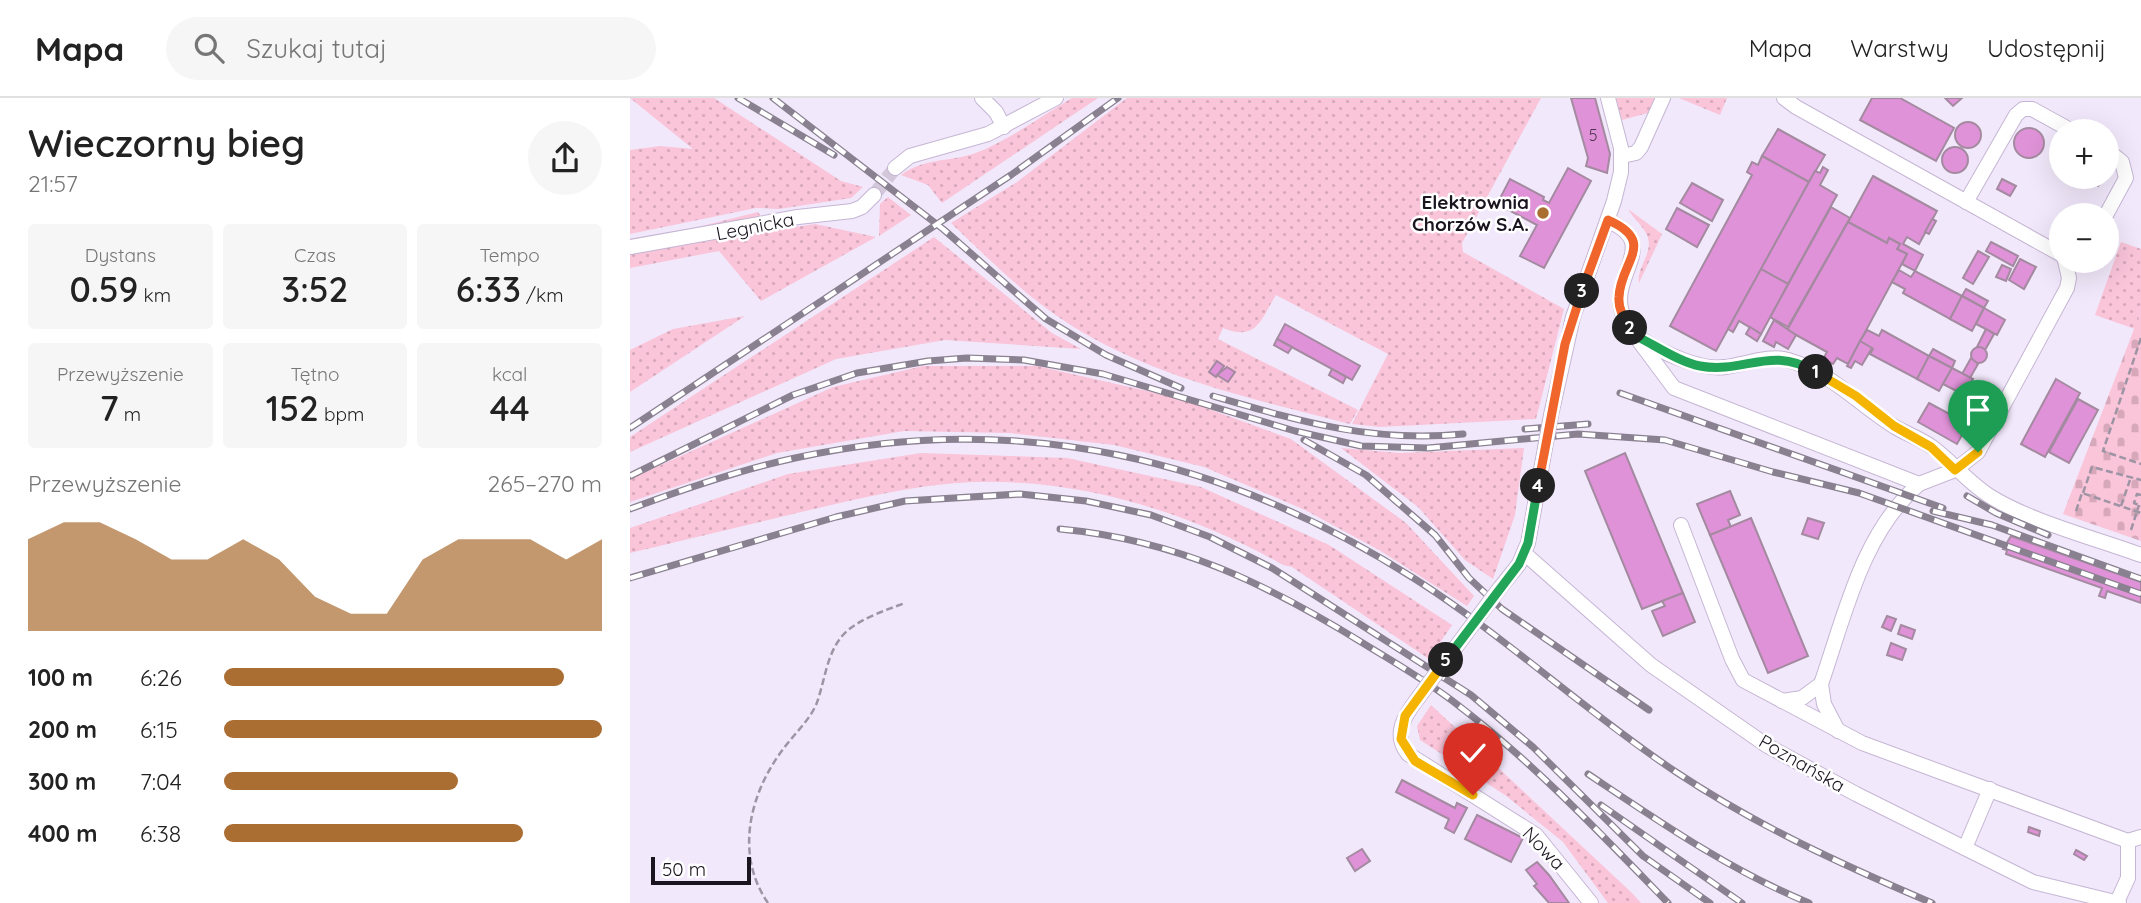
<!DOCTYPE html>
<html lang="pl">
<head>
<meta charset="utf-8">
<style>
	:root { --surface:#fff; --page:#f6f6f6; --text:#222; --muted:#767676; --line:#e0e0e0; --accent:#aa6d32 }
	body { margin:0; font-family:Quicksand,sans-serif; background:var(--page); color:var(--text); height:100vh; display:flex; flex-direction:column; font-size:26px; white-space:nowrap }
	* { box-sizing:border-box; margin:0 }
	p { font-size:23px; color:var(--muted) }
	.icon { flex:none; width:38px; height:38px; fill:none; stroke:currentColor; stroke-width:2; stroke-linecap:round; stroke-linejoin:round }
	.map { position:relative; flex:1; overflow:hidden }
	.details { display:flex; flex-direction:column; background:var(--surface); width:630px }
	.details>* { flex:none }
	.fabs { position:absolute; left:1419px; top:21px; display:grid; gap:14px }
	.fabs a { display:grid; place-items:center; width:70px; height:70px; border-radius:50%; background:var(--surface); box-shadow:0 7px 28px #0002; font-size:35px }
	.scale { position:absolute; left:21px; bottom:18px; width:100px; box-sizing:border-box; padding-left:7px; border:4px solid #1a141f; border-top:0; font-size:19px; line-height:24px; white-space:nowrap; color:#1a141f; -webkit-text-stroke:5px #fff; paint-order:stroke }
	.pin { position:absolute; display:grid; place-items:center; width:60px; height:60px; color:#fff; margin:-72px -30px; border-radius:50% 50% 50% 0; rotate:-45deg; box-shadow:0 0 7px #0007 }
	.pin .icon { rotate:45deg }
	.km { position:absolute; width:35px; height:35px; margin:-18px; border-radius:50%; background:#222; color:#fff; font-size:19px; line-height:35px; text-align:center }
	.round { display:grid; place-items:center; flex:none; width:74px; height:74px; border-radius:37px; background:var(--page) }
	.headline { display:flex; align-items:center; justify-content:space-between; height:119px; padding:0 28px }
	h1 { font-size:38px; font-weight:600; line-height:52px }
	.figures { display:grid; grid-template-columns:repeat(3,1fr); gap:10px; height:119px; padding:7px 28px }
	.figures div { display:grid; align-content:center; border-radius:7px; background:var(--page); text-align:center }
	.figures b { font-size:35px; font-weight:600 }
	.figures small { font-size:19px; font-weight:400 }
	.figures p { font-size:19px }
	.chart { height:196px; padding:14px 28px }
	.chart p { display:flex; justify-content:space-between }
	.chart svg { width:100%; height:126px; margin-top:7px; fill:var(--accent); opacity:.7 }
	ul { padding:0 28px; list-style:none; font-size:23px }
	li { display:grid; grid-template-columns:112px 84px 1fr; align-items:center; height:52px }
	li i { height:18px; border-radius:9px; background:var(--accent) }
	header { display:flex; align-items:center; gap:42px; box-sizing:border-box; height:98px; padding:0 35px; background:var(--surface); border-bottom:2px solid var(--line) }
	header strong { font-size:33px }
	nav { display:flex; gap:38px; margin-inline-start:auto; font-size:24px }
	.search { width:490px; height:63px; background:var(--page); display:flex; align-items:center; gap:18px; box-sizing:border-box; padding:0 24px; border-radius:38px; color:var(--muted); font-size:26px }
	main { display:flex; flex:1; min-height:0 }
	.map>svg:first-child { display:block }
	.grass { fill:url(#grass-dots) }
	.cemetery { fill:url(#cemetery-stones) }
	.building { fill:#df92d7; stroke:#a48aa0; stroke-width:2 }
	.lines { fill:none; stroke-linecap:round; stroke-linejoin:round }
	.minor-tunnel { stroke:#d2c8da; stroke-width:14; stroke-dasharray:14 7; stroke-linecap:butt }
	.minor-casing { stroke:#c5b6d4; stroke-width:16 }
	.path { stroke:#9d94a4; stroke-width:2.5; stroke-dasharray:7 3.5; stroke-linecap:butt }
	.minor { stroke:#fff; stroke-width:14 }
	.rail-casing { stroke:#898190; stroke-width:7 }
	.rail { stroke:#fff; stroke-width:4.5; stroke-dasharray:13; stroke-linecap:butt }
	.minor-bridge-casing { stroke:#c5b6d4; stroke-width:16; stroke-linecap:butt }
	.minor-bridge { stroke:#fff; stroke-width:14 }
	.split-1-casing { stroke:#fff; stroke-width:14 }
	.split-2-casing { stroke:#fff; stroke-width:14 }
	.split-3-casing { stroke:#fff; stroke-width:14 }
	.split-4-casing { stroke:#fff; stroke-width:14 }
	.split-5-casing { stroke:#fff; stroke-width:14 }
	.split-6-casing { stroke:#fff; stroke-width:14 }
	.split-1 { stroke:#f5b400; stroke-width:9 }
	.split-2 { stroke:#22a559; stroke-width:9 }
	.split-3 { stroke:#f0652b; stroke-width:9 }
	.split-4 { stroke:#f0652b; stroke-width:9 }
	.split-5 { stroke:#22a559; stroke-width:9 }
	.split-6 { stroke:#f5b400; stroke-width:9 }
	.poi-dot { fill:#aa6d32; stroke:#fff; stroke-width:2.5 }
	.labels { text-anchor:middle; stroke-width:5; stroke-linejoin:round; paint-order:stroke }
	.number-label { font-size:16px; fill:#4b344d }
	.poi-label { font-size:19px; font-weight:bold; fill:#1a141f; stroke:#fff; text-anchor:end }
	.street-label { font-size:19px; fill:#1a141f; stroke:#fff }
</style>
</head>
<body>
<header>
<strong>Mapa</strong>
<div class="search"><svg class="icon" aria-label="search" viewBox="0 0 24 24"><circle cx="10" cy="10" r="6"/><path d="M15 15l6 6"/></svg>Szukaj tutaj</div>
<nav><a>Mapa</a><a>Warstwy</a><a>Udostępnij</a></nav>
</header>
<main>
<section class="details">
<div class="headline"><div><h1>Wieczorny bieg</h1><p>21:57</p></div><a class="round"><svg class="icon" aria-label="share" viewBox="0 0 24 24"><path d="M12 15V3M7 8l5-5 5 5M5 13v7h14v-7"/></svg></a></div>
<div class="figures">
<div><p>Dystans</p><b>0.59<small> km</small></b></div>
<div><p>Czas</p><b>3:52</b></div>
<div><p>Tempo</p><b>6:33<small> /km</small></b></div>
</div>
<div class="figures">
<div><p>Przewyższenie</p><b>7<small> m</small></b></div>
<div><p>Tętno</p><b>152<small> bpm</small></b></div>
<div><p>kcal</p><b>44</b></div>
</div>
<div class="chart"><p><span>Przewyższenie</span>265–270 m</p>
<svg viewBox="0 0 160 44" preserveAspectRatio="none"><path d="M0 44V12L10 6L20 6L30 12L40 19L50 19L60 12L70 19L80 32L90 38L100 38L110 19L120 12L130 12L140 12L150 19L160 12V44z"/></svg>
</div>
<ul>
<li><b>100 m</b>6:26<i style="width:90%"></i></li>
<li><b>200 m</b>6:15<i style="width:100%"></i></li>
<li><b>300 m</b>7:04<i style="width:62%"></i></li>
<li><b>400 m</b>6:38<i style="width:79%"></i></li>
</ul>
</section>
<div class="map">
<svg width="1511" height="805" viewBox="0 0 1511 805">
	<defs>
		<pattern id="grass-dots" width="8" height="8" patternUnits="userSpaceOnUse" patternTransform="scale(1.75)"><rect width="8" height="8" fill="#fac4d9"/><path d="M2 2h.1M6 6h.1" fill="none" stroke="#d6a8ba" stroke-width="1.8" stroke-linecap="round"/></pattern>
		<pattern id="cemetery-stones" width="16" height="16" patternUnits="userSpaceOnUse" patternTransform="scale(1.75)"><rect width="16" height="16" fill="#fac4d9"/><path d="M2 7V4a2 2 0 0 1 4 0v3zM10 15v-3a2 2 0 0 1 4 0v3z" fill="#d6a8ba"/></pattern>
	</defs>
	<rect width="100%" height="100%" fill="#f2e8fb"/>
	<g class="grass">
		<polygon points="0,0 84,0 211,83 233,89 221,100 149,111 126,110 0,136 0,52 30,48 63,51"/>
		<path d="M 442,0 L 468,0 L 312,105 L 298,87 L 271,77 C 294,60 317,64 343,56 C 378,43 410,19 442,0 Z"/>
		<path d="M 497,0 L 911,0 L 832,145 L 833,154 L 934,211 L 906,321 L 750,329 L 722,326 L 758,256 L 646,197 C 631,221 627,244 593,230 L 588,241 L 728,312 L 720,326 C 624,301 524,280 439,226 C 396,199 358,160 321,125 L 387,84 Z"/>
		<polygon points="985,0 1025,0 1018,15 992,22"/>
		<polygon points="1049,0 1097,0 1090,17"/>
		<polygon points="258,99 281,117 249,138 250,106"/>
		<path d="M 998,111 L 1032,136 L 1009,185 C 1006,168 1026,154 1016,135 C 1011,126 1003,120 998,111 Z"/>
		<polygon points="128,114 132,120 0,145 0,141 60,131"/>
		<polygon points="185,126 246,139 131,203 89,153 0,170 0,155"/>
		<polygon points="304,139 422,235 451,251 315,242 206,261 0,354 0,339"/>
		<polygon points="1491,144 1511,151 1511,213 1505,231 1465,217"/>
		<polygon points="115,218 0,294 0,252 43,231"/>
		<polygon points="293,268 407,268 548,300 661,341 776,425 844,498 837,508 749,452 675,412 574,369 484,347 379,335 274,333 147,355 0,404 0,381 203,289"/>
		<polygon points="711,350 770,355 894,350 885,417 863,481 835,462 788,409"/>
		<path d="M 291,355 L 437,360 L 571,389 L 699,447 L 822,527 L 799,561 L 662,469 L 653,467 C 556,412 440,377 327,385 C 274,389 223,402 171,414 C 114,428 57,441 0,455 L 0,430 L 158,376 Z"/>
		<polygon points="801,607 1002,795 1011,805 978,805 933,744 875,697 790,642 787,628"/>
	</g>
	<polygon class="cemetery" points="1511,213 1511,443 1433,416"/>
	<g class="building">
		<polygon points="941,0 965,0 980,56 977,75 956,68 958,60"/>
		<polygon points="1242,0 1270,0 1324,30 1306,63 1230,22"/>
		<polygon points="1315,0 1332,0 1323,8"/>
		<circle cx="1338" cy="37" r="13"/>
		<circle cx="1399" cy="45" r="15"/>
		<polygon points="1148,31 1195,57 1179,84 1132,58"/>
		<circle cx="1325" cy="62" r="13"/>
		<polygon points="1132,58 1179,84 1086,253 1040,228 1122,77 1117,74 1122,64 1128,67"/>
		<polygon points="1193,69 1198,72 1190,87 1207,97 1158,186 1131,171 1185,73 1190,75"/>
		<polygon points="938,70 961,83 914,170 890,158 907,127 867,106 880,81 914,99 913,102 919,105"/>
		<polygon points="1243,78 1307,113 1289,146 1277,139 1273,146 1293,157 1285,173 1272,166 1277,156 1267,151 1270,146 1259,140 1257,145 1218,124"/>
		<polygon points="1454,79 1474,79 1468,88"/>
		<polygon points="1372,81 1386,88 1380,98 1367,91"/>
		<polygon points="1062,85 1093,102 1082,123 1050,105"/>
		<polygon points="1201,109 1220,120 1158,229 1140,219"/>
		<polygon points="1047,110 1079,127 1067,149 1036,131"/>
		<polygon points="1302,121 1306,123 1299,136 1295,134"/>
		<polygon points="1218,124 1257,145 1259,140 1270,146 1267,151 1277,156 1218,266 1207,260 1203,266 1193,261 1197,254 1157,232"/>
		<polygon points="1361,144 1388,158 1383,168 1356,153"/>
		<polygon points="1348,153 1359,159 1343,186 1333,180"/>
		<polygon points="1390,161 1406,169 1394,191 1379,182"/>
		<polygon points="1372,167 1381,171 1376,183 1366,179"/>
		<polygon points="1131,171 1158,186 1131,236 1109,223 1103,234 1098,231"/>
		<polygon points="1269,172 1281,179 1285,173 1332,198 1320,221 1273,195 1275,191 1262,184"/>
		<polygon points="1336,191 1358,203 1354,210 1332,198"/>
		<polygon points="1332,198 1354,210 1342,233 1320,221"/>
		<polygon points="1354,210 1375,222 1367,237 1346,226"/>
		<polygon points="1144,222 1166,237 1158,251 1146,244 1144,249 1133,243"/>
		<polygon points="655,226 730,268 722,282 647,241"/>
		<polygon points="1120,229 1131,236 1127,243 1116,236"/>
		<polygon points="1356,231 1364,236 1355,252 1347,249"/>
		<polygon points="1237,232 1249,238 1252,232 1299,258 1287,281 1240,256 1243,251 1230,243"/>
		<polygon points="647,241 662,249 658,255 644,247"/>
		<polygon points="1230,243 1242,250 1232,267 1225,263 1221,270 1217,268"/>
		<circle cx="1349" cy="257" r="8"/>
		<polygon points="1303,251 1325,263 1322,270 1299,258"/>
		<polygon points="1299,258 1322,270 1309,293 1287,281"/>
		<polygon points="1341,260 1348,266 1340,280 1332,276"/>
		<polygon points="587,263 594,268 586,279 579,274"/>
		<polygon points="597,269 605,274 598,284 587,277"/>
		<polygon points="1322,270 1343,281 1334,297 1313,286"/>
		<polygon points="702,271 716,279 713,285 699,277"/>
		<polygon points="1426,281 1450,295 1415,359 1391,346"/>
		<polygon points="1448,301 1468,312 1439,365 1419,354"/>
		<polygon points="1299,305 1338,326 1327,346 1288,324"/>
		<polygon points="995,355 1053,495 1012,511 955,373"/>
		<polygon points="1100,393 1110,417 1098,422 1101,429 1080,437 1067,406"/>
		<polygon points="1121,420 1178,558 1138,575 1080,437"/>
		<polygon points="1178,420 1194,425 1188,441 1172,436"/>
		<polygon points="1381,438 1511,484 1511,505 1477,493 1475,500 1469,498 1472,490 1376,456 1377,452 1373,451"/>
		<polygon points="1053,495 1065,524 1033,538 1022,513 1035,508 1032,503"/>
		<polygon points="1257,518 1266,521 1261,533 1252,529"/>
		<polygon points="1271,527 1285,532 1282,541 1268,536"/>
		<polygon points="1261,545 1276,551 1272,562 1257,557"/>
		<polygon points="772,682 825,710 827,705 837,710 824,735 815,730 819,721 766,694"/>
		<polygon points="847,717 893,740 881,764 835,741"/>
		<polygon points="1399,729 1410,733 1409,738 1398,734"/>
		<polygon points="732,751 740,763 725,773 717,760"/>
		<polygon points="1446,752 1457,758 1454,762 1444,756"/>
		<polygon points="907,764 919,777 939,805 919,805 904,788 907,786 896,772"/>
	</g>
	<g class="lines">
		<polyline class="minor-tunnel" points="244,97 265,70"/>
		<defs>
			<g id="minor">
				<polyline points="352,0 366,14 374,29"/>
				<polyline points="1154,0 1166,9 1430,156"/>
				<polyline points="992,58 1006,55 1011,49 1033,0"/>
				<polyline points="265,70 280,58 358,36 426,0"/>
				<polyline points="1336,104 1386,17 1393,11 1402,11 1442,33"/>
				<polyline points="1476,117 1496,80 1492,64 1477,52"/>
				<path d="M 978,123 C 1035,147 973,180 995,221 C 998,227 1002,234 1007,238 C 1027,253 1071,273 1095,269 C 1113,267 1141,256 1158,262 C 1202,275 1228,306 1265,329 C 1277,336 1291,341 1302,349 C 1322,364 1337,383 1358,397 C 1396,422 1467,441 1511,457"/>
				<polyline points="0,149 168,119 222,113 232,109 244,97"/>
				<polyline points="1006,239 1044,290 1289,386 1325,372 1348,354 1437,190 1439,180 1435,163"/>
				<polyline points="921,317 943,219 984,103 991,74 991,50 978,0"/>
				<polyline points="1051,427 1102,561 1113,582 1232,645 1498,743 1511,739"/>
				<polyline points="894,455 1021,567 1136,647 1226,696 1403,784 1489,805"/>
				<polyline points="869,491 889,466 898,445 915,350"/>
				<path d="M 788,600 C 775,617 762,636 778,656 L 906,737 L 961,805"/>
				<polyline points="1152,603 1172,600 1191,586"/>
				<path d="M 1208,633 L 1194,606 L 1191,586 C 1215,517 1232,435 1289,386"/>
				<polyline points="1335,750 1360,691"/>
				<polyline points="1487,804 1498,780 1498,743"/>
			</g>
		</defs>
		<use href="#minor" class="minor-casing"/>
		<g class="path">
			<polyline points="1511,240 1473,353 1511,366"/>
			<polyline points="1453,395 1462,369 1511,382"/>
			<polyline points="1511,397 1507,396 1504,405 1511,408"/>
			<polyline points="1491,408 1500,382"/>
			<polyline points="1446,413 1452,395 1511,415"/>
			<polyline points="1501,432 1509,407"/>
			<path d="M 138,805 C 104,756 120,694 154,650 C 165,635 178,624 186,607 C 195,584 196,556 213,537 C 226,522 256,512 275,505"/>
		</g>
		<use href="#minor" class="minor"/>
		<defs>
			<g id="rail">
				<polyline points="108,0 204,57"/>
				<polyline points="143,0 313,131 416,221 476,257 551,290"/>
				<polyline points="990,295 1313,410"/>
				<path d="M 583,298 C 669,323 741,345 833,336"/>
				<polyline points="0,330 381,77 488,0"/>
				<polyline points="895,331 958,326"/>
				<polyline points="674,342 736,377 805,437 839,480 872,511 1019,612"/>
				<polyline points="0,378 163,297 227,275 298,263 337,260 394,262 473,276 665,333 731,348 798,350 948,336 1035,342 1143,374 1229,395 1511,496"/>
				<polyline points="1337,398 1366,415 1418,437"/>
				<path d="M 0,411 C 54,391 109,372 165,360 C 387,311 595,360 785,481 C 876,539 956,614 1046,674 C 1127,728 1213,767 1302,805"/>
				<polyline points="1303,413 1362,427 1511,481"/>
				<path d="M 430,431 C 548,442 637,486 736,547 C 767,566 800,585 829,608 C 905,666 972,737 1038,805"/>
				<polyline points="0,480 206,419 275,403 390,396 456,403 521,417 580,439 642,470 841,597 903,649 1013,758 1080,805"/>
				<path d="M 958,676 C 1030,724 1099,772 1179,805"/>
				<polyline points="971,707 1112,805"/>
			</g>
		</defs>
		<use href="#rail" class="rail-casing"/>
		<use href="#rail" class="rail"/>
		<defs>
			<g id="minor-bridge">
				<polyline points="915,350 921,317"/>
				<polyline points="788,600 869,491"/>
			</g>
		</defs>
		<use href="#minor-bridge" class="minor-bridge-casing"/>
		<use href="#minor-bridge" class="minor-bridge"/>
	</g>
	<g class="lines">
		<defs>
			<polyline id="split-1" points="1186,274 1226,298 1264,328 1301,349 1325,372 1348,354"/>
			<path id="split-2" d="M 1000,230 L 1006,238 C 1025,247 1049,264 1070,268 C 1115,276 1140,247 1186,274"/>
			<path id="split-3" d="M 952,193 L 978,122 C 1028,144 990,164 989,199 C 988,211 994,220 1000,230"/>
			<polyline id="split-4" points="908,388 935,246 952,193"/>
			<polyline id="split-5" points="816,562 889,466 898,445 908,388"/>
			<polyline id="split-6" points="816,562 775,618 771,641 785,663 843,697"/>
		</defs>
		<use href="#split-1" class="split-1-casing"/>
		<use href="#split-2" class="split-2-casing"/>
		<use href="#split-3" class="split-3-casing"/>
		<use href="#split-4" class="split-4-casing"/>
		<use href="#split-5" class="split-5-casing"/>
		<use href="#split-6" class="split-6-casing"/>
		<use href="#split-1" class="split-1"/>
		<use href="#split-2" class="split-2"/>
		<use href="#split-3" class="split-3"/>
		<use href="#split-4" class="split-4"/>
		<use href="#split-5" class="split-5"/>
		<use href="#split-6" class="split-6"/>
	</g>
	<circle class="poi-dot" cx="913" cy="115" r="7"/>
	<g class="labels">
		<g class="number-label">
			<text x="963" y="43">5</text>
		</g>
		<g class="poi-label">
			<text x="899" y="111">Elektrownia<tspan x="899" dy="22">Chorzów S.A.</tspan></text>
		</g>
		<g class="street-label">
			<text transform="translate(125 128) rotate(-11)" y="7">Legnicka</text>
			<text transform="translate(1172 665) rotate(30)" y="7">Poznańska</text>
			<text transform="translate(914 750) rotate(46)" y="7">Nowa</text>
		</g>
	</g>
</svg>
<div class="fabs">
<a>+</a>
<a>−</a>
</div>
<div class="scale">50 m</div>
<div class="pin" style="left:1348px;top:354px;background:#1e9e55"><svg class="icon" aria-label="arrive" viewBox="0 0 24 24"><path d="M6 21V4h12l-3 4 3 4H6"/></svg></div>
<div class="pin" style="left:843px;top:697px;background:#d93025"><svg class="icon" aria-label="check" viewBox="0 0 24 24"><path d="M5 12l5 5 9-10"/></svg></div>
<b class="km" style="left:1186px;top:274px">1</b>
<b class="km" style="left:1000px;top:230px">2</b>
<b class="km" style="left:952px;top:193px">3</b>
<b class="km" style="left:908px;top:388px">4</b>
<b class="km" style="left:816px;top:562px">5</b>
</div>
</main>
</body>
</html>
